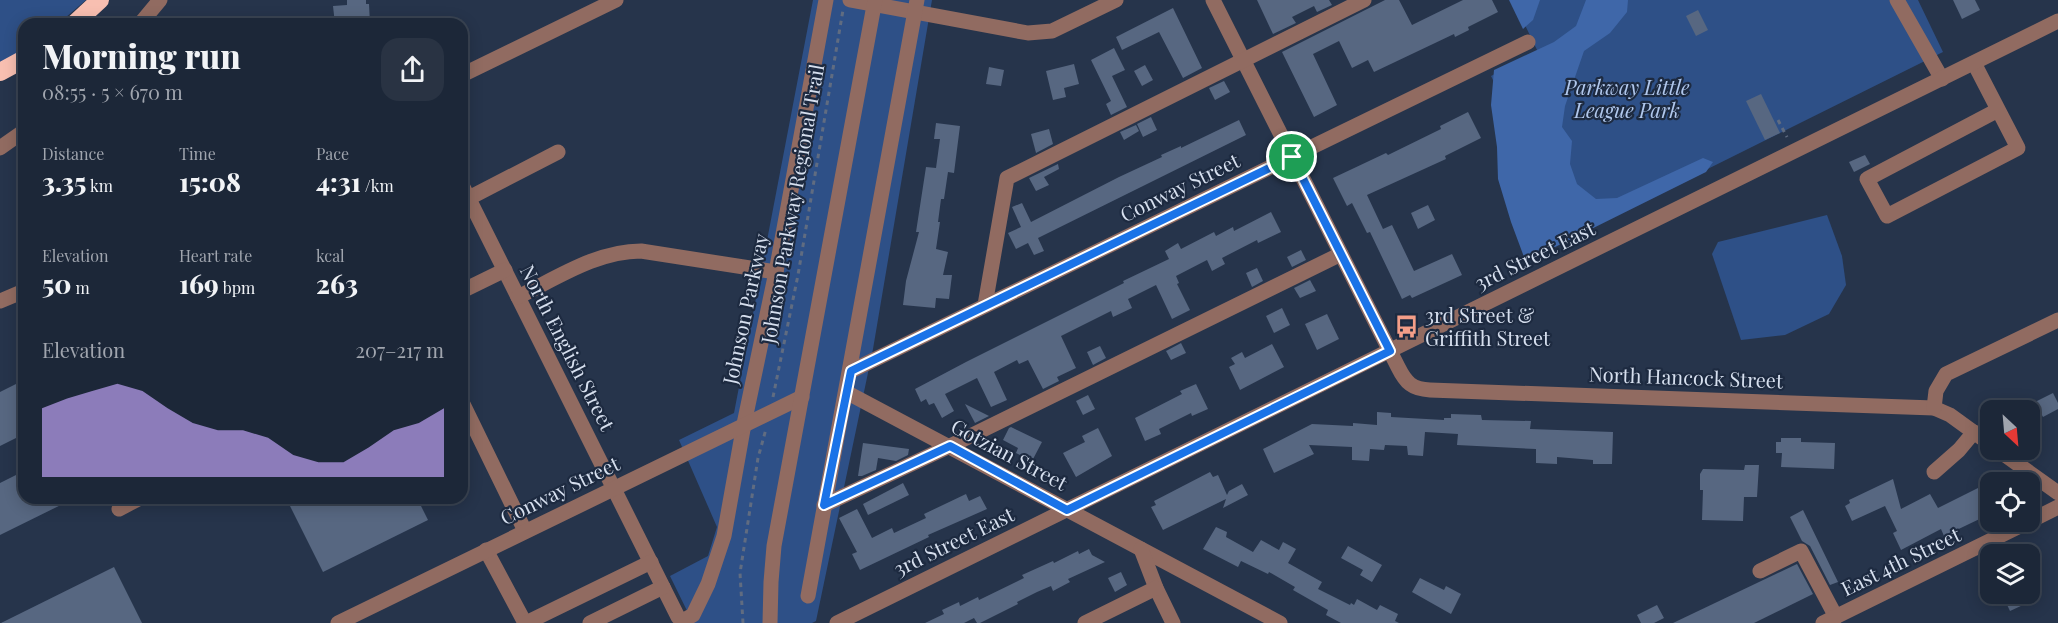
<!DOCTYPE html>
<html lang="en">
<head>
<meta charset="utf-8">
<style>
	:root { --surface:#1c2738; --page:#293343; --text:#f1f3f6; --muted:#a0a5ae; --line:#3a4453; --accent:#bca0f2 }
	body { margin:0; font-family:"Playfair Display",serif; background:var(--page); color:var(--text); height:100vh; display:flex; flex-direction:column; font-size:22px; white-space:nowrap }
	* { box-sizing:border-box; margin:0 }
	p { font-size:20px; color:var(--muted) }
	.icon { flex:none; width:33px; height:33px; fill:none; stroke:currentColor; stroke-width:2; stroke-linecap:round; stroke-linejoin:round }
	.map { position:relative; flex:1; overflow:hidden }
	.sheet { position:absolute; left:18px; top:18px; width:450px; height:486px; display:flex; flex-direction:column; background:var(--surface); border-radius:18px; box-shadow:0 3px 15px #0003,0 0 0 2px var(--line) }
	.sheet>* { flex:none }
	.needle { width:39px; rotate:154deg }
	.fabs { position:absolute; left:1980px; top:400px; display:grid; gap:12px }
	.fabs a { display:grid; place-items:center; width:60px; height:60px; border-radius:12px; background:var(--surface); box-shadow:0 3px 15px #0003,0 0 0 2px var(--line); font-size:30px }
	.pin { position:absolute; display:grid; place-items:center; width:51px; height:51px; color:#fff; margin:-26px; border:3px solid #fff; border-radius:50%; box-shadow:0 2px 6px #0007 }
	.round { display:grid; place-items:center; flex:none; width:63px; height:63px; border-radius:18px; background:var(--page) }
	.summary { display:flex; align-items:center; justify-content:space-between; height:102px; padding:0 24px }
	h1 { font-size:33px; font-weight:800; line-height:45px }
	.figures { display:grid; grid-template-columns:repeat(3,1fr); gap:9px; height:102px; padding:6px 24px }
	.figures div { display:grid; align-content:center }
	.figures b { font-size:26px; font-weight:800 }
	.figures small { font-size:16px; font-weight:400 }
	.figures p { font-size:16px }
	.chart { height:168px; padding:12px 24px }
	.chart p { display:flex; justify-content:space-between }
	.chart svg { width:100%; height:108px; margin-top:6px; fill:var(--accent); opacity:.7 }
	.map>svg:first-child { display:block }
	.green { fill:#2e5087 }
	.forest { fill:#3f67a9 }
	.building { fill:#576781 }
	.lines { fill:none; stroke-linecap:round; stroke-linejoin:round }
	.path { stroke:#606c81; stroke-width:3; stroke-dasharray:4.5 4.5; stroke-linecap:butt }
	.minor { stroke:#916b61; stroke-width:15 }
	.highway { stroke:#f8bfb1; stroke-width:18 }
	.route-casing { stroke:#fff; stroke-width:12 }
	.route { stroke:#1a73e8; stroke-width:8 }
	.labels { text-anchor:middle; stroke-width:4.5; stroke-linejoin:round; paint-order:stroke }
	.park-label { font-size:20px; font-style:italic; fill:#b1c8ed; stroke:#1d2a40 }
	.street-label { font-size:20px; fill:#d6dfee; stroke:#1d2a40 }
	.poi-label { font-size:20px; fill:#d6dfee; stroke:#1d2a40; text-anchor:start }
</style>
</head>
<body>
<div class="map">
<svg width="2058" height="623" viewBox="0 0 2058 623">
	<rect width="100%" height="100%" fill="#26344b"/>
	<g class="green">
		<polygon points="0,0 86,0 58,24 24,24 24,49 0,63"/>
		<polygon points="813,0 932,0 873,349 816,621 812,623 693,623 670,576 708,556 717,527 679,440 734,413"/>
		<polygon points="1513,0 1918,0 1943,52 1571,237 1491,76 1538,52"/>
		<polygon points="1827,215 1842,256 1846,285 1829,314 1785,335 1741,340 1712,254 1718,242"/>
	</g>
	<g class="forest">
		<polygon points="1509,0 1540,0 1533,20 1523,29"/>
		<polygon points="1586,0 1628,0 1627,12 1610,33 1584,51 1565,106 1562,127 1572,141 1570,164 1577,184 1596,199 1617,198 1703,158 1713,162 1706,172 1539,255 1524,257 1511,222 1498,179 1497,147 1491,105 1494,70 1554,42 1576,26"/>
	</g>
	<g class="building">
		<polygon points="347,0 366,0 366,4 369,4 370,24 335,24 333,6 347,5"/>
		<polygon points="1257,0 1329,0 1332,5 1317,12 1314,6 1292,17 1296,23 1273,34"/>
		<polygon points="1385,0 1399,0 1412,25 1463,0 1492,0 1498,12 1468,27 1469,30 1455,37 1454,34 1374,72 1368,60 1352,68 1339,41 1313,54 1337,105 1314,117 1282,52"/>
		<polygon points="1953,0 1975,0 1980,10 1962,19"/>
		<polygon points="1173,8 1202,68 1183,78 1159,32 1122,50 1116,37"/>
		<polygon points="1698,10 1708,30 1696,36 1686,16"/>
		<polygon points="1114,48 1125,70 1112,76 1127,107 1111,115 1106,104 1111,101 1091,60"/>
		<polygon points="1074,64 1079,84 1064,88 1066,97 1053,100 1046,71"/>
		<polygon points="1145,65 1153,80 1142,86 1134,71"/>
		<polygon points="989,67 1004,70 1001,86 986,84"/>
		<polygon points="1224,81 1230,92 1215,100 1209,88"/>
		<polygon points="1761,94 1780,133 1765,140 1746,101"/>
		<polygon points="1468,112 1481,138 1445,156 1446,159 1367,195 1383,229 1392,225 1414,271 1452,254 1462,275 1412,298 1410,295 1402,299 1370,232 1367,233 1352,203 1347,206 1333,178 1386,153 1388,155 1441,129 1440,126"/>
		<polygon points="1151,117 1157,130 1143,137 1137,124"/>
		<polygon points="1239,120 1246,135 1038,238 1044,251 1034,255 1028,243 1016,249 1008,233 1021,227 1012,207 1022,203 1031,222 1119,177 1162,157 1161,155 1181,146 1181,148"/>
		<polygon points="936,123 960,126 954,173 948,172 944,199 941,199 938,222 940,222 936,249 948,252 943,275 952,275 949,299 936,298 935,308 903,305 906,281 919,232 916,232 926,167 936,168 940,139 934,139"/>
		<polygon points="1136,125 1139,131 1124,140 1120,132"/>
		<polygon points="1049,129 1053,144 1036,153 1031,134"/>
		<polygon points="1865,155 1870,164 1854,172 1849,162"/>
		<polygon points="1058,164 1059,169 1044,177 1049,185 1036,191 1029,178"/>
		<polygon points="1428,205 1435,220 1418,229 1411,213"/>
		<polygon points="1271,212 1281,232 1258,243 1257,240 1222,258 1225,264 1212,271 1207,260 1176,276 1179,283 1177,284 1190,310 1172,319 1156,285 1128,299 1132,308 1113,317 1111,311 1061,336 1076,368 1057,377 1059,381 1043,389 1028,360 1019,364 1017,360 994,372 1007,400 991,407 977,378 945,394 954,411 942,418 934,403 929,405 926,399 921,402 915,389 966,362 1124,283 1123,281 1169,259 1165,251 1178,243 1181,249 1214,232 1216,236 1233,227 1234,231"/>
		<polygon points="1301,250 1306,260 1292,267 1287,257"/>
		<polygon points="1257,268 1263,281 1252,287 1246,273"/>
		<polygon points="1310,280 1316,291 1300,298 1294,288"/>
		<polygon points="1282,308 1290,325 1274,333 1266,316"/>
		<polygon points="1327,314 1339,339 1317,350 1305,324"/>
		<polygon points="1181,343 1186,353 1171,360 1166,351"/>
		<polygon points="1272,344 1284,367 1240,390 1229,367 1235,364 1231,358 1242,352 1245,358"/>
		<polygon points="1100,346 1106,358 1093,365 1087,352"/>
		<polygon points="24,380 24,434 0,446 0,392"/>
		<polygon points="1196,384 1208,409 1192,416 1191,413 1159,429 1161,434 1145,441 1135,418 1182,394 1180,391"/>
		<polygon points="2053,393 2058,403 2058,409 2043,417 2035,402"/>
		<polygon points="1088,395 1095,409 1083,415 1076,401"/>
		<polygon points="965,404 989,416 975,423"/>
		<polygon points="1377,412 1391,413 1391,417 1444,420 1444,418 1451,418 1451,414 1481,415 1482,420 1531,421 1530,429 1613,432 1612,464 1593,464 1593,460 1557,457 1557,464 1536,463 1536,449 1457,445 1458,434 1425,432 1423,456 1408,455 1407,446 1385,445 1384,450 1370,449 1369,461 1352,460 1352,447 1309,445 1314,454 1274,473 1263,449 1312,424 1353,426 1353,423 1377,425"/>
		<polygon points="1011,427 1042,442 1032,461 1016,453 1018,448 1003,440 1009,428"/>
		<polygon points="1098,428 1112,456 1076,477 1063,453 1085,442 1082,436"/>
		<polygon points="1781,438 1801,438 1801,442 1835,443 1834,469 1781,467 1782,453 1776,453 1776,442 1781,442"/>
		<polygon points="863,443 909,449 908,455 896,461 878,458 876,470 862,476 858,476"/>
		<polygon points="1745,465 1759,465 1757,497 1744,497 1743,521 1702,520 1703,490 1700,490 1700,474 1703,469 1744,470"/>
		<polygon points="24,471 24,498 75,498 0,535 0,483"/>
		<polygon points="1210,472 1213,477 1218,475 1227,495 1229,491 1242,484 1248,495 1223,508 1226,499 1163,530 1151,507 1156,505 1154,501"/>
		<polygon points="1893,479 1901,509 1930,494 1938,508 1990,482 1990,514 1944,536 1941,529 1901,550 1893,533 1897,531 1885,506 1852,521 1845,506 1850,503 1849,500"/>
		<polygon points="903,483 909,495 868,515 863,504"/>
		<polygon points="966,494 969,501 980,496 987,509 928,535 929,537 860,570 852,554 857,552 839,518 857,509 872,538 892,528 894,533 926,518 924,514"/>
		<polygon points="286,498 417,498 428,520 323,572"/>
		<polygon points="1803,510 1838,582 1830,585 1810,546 1802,541 1790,517"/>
		<polygon points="1216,527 1227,532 1226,537 1253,552 1261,540 1279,550 1283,542 1296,549 1288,563 1322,582 1318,589 1350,605 1351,603 1354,605 1357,599 1377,610 1380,605 1398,614 1395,621 1399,623 1341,623 1326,615 1328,610 1293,590 1295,587 1269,572 1268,574 1241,561 1238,567 1203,549"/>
		<polygon points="1348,546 1382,565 1372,582 1360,575 1363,570 1341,558"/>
		<polygon points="1089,549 1092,555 1105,562 1068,579 1070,582 1053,591 1051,586 1037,592 1017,602 1018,604 980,623 977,623 974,618 964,623 925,623 944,614 942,610 959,602 960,606 978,597 979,600 1024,578 1022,575 1053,561 1054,563 1078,551 1079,554"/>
		<polygon points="1797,564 1813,594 1754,623 1673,623"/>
		<polygon points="114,567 142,623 1,623"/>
		<polygon points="1121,572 1127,585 1115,592 1108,578"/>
		<polygon points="1420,578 1444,590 1446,586 1461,594 1451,614 1412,592"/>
		<polygon points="2002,594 2017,594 2023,605 2010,611"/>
		<polygon points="1657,605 1664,618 1654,623 1641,623 1637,615"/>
	</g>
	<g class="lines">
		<g class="path">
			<polyline points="1778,120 1787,137"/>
			<polyline points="773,397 798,275 843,10"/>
			<polyline points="743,623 740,573 758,458 766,429"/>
		</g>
		<g class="minor">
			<polyline points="850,0 1028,33 1052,31 1116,0"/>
			<path d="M 1213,0 L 1398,367 C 1406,383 1412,389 1430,390 L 1934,408 L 1950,415 L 1990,444"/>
			<polyline points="1897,0 1942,79"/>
			<polyline points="140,24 160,0"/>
			<polyline points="1974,63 2018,148 1887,216 1867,179 1998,110"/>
			<polyline points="462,75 616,0"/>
			<polyline points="0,148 24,131"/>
			<polyline points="462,185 678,617 682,621 693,615 708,584 724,536 744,424 776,272 826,0"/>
			<polyline points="469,198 558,152"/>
			<polyline points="462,291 505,270"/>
			<path d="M 518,297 C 557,278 597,251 641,251 L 776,272"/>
			<polyline points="0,301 24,291"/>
			<polyline points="985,305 1007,178 1364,0"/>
			<polyline points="851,371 1528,42"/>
			<polyline points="846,392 1280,623"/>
			<polyline points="462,402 525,531"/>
			<polyline points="1934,408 1936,391 1946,374 2058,320"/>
			<polyline points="1998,450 2058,493"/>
			<polyline points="1934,472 1959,450 1974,432"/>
			<polyline points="824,505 950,446 1341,254"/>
			<polyline points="119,509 140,498"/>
			<polyline points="2030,521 2058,507"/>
			<polyline points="1141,549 1156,588 1173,623"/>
			<polyline points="486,550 525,623"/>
			<polyline points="1760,571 1801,551 1836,617"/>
			<polyline points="808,596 917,0"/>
			<polyline points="338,623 802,397"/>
			<polyline points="526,623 651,562"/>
			<polyline points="590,623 663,587"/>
			<polyline points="770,623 771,582 774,546 875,0"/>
			<polyline points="837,623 2058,21"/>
			<polyline points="1085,623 1156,588"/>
			<polyline points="1823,623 2028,522"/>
		</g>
		<g class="highway">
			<polyline points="74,24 100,0"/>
			<polyline points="0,72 24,59"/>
		</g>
	</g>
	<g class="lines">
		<defs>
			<polygon id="route" points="1292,157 1390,351 1067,510 950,446 824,505 851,371"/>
		</defs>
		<use href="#route" class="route-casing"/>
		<use href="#route" class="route"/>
	</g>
	<defs>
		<symbol id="bus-bare" viewBox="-9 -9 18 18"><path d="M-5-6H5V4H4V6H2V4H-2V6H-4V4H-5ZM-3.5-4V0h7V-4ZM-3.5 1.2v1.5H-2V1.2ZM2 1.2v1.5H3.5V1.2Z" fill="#f49e88" stroke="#1d2a40" stroke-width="2.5" paint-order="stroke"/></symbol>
	</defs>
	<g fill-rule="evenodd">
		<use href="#bus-bare" x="1390" y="310" width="33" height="33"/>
	</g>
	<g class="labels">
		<g class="park-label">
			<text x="1627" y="95">Parkway Little<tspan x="1627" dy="23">League Park</tspan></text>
		</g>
		<g class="street-label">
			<text transform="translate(1180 188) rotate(-26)" y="7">Conway Street</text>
			<text transform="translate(793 204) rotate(-80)" y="7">Johnson Parkway Regional Trail</text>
			<text transform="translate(1535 256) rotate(-26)" y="7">3rd Street East</text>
			<text transform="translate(746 309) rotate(-78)" y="7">Johnson Parkway</text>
			<text transform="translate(567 348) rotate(63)" y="7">North English Street</text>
			<text transform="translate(1686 378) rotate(2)" y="7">North Hancock Street</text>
			<text transform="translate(1009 455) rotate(28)" y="7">Gotzian Street</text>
			<text transform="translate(560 491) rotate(-26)" y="7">Conway Street</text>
			<text transform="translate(954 542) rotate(-26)" y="7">3rd Street East</text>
			<text transform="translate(1901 562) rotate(-26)" y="7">East 4th Street</text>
		</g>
		<g class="poi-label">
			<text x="1425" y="323">3rd Street &amp;<tspan x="1425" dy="23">Griffith Street</tspan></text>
		</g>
	</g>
</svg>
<div class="fabs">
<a><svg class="needle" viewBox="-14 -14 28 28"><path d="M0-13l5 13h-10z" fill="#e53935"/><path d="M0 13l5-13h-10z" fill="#a0a5ae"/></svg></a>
<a><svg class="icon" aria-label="locate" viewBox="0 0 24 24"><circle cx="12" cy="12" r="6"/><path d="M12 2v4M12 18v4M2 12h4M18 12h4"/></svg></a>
<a><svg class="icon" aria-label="layers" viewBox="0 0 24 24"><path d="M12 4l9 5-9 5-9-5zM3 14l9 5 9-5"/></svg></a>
</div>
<div class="pin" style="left:1292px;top:157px;background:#1e9e55"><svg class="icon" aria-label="arrive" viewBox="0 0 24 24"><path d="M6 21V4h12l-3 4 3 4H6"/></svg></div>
<section class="sheet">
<div class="summary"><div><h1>Morning run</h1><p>08:55 · 5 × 670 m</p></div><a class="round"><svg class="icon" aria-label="share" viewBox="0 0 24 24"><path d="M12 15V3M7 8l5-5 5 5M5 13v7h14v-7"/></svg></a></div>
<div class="figures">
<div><p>Distance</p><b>3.35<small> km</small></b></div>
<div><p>Time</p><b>15:08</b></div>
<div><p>Pace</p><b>4:31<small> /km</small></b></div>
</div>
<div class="figures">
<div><p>Elevation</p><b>50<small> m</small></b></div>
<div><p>Heart rate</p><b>169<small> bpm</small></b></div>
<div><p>kcal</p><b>263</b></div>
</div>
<div class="chart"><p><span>Elevation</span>207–217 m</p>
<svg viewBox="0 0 160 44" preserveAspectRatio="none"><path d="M0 44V16L10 12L20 9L30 6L40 9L50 16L60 22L70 25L80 25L90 28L100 35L110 38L120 38L130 32L140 25L150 22L160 16V44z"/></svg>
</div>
</section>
</div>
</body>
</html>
